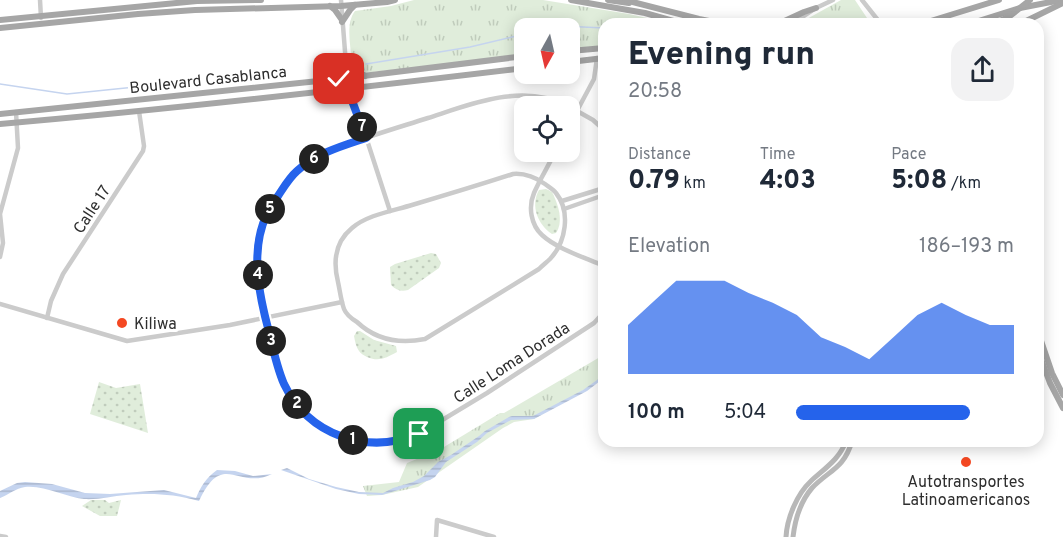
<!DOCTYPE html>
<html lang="en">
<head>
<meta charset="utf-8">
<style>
	:root { --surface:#fff; --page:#f2f2f3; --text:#1f2937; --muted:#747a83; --accent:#2563eb }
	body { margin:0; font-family:Overpass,sans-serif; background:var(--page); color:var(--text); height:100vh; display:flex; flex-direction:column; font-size:22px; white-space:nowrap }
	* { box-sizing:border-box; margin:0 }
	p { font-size:20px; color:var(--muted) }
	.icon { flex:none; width:33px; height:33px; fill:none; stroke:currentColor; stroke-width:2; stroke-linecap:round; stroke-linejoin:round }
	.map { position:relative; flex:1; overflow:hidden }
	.drawer { position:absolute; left:598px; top:18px; width:446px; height:429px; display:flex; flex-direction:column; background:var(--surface); border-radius:18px; box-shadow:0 3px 15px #0003 }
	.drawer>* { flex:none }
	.needle { width:39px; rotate:188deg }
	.controls { position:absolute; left:514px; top:18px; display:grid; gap:12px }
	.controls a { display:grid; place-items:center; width:66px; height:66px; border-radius:12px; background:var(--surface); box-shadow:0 3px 15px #0003; font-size:30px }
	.pin { position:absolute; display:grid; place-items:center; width:51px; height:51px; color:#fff; margin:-26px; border-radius:12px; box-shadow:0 3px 9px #0006 }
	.km { position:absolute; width:30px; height:30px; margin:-15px; border-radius:50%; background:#222; color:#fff; font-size:16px; line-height:30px; text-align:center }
	.round { display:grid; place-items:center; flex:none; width:63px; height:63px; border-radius:18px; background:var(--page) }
	.head { display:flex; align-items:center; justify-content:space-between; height:102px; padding:0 30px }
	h1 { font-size:33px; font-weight:800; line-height:45px }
	.metrics { display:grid; grid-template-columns:repeat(3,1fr); gap:9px; height:102px; padding:6px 30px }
	.metrics div { display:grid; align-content:center }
	.metrics b { font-size:26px; font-weight:800 }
	.metrics small { font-size:16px; font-weight:400 }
	.metrics p { font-size:16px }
	.chart { height:168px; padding:12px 30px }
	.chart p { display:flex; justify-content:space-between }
	.chart svg { width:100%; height:108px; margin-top:6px; fill:var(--accent); opacity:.7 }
	ul { padding:0 30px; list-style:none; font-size:20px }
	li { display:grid; grid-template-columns:96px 72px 1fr; align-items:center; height:45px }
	li i { height:15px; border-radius:8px; background:var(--accent) }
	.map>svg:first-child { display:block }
	.grass { fill:url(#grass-tufts) }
	.park { fill:url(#park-dots) }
	.water { fill:url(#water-rules) }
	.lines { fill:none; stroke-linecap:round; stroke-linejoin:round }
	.stream { stroke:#c5d4ef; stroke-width:1.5 }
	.tertiary { stroke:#cbcbcb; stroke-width:4.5 }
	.secondary { stroke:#b8b8b8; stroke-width:5 }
	.primary { stroke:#a6a6a6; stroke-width:6 }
	.route-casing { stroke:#fff; stroke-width:12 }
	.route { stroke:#2563eb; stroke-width:8 }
	.poi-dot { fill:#f44822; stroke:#fff; stroke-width:2 }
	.labels { text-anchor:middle; stroke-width:6; stroke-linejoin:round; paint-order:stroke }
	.street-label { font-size:16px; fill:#2e2e2e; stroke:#fff }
	.poi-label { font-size:16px; fill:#2e2e2e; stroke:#fff; text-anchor:start }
</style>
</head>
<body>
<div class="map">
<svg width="1063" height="537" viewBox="0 0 1063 537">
	<defs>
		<pattern id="grass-tufts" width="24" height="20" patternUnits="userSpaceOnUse" patternTransform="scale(1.5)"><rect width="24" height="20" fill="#e0eddb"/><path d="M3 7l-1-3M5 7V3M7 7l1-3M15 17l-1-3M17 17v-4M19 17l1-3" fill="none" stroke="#c0ccbc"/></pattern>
		<pattern id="park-dots" width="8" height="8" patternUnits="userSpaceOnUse" patternTransform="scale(1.5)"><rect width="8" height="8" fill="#e0eddb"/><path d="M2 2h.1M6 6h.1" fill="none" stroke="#c0ccbc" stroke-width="1.8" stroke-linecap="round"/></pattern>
		<pattern id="water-rules" width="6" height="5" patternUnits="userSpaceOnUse" patternTransform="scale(1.5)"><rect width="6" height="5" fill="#c5d4ef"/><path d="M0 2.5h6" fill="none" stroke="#aab6cd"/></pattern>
	</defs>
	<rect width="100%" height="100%" fill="#fff"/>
	<g class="grass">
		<path d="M 414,0 L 543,0 L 629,14 L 656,20 L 653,24 L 604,24 L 604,46 L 570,50 L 570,28 L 525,28 L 525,55 L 364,73 L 352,63 C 351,47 345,24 355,11 L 391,6 Z"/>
		<polygon points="841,0 855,0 871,24 824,23 798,24"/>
		<polygon points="604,352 604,378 534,419 514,422 503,428 418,487 382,495 367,496 363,486 399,482 407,463 439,450 500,413 504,413 600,357"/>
	</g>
	<g class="park">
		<path d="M 546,189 L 552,192 C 558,204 564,221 556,233 L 552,234 C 538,225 530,206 539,190 Z"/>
		<path d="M 431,253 L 436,254 L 441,263 L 439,268 L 408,290 C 401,292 396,290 391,285 L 390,267 L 395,264 Z"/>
		<path d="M 357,331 L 360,331 L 374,340 L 396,346 L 397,352 C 386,358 379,362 367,357 C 364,355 361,354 359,351 C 356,347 355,341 354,336 Z"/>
		<polygon points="99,382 116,388 140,384 148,433 90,414"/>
		<polygon points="91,500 105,500 109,503 121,500 117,516 100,516 82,506"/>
	</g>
	<g class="water">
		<polygon points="604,375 604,378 587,391 534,419 511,420 487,433 477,442 446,462 435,477 430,480 382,495 359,494 336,489 281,470 287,468 309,479 336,487 359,492 383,493 393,488 413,482 424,476 438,462 451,455 479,436 485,431 509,417 512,416 533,416 583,390"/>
		<path d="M 217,470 L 235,471 L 253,476 L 272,474 C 238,491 223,449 199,501 C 173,494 153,493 126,495 C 112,496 98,500 84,499 C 65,497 45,485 25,487 C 16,488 8,495 0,498 L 0,491 L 17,483 L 25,482 L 52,484 L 85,493 L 110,494 L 164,490 L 196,498 C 201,486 206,478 217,470 Z"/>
	</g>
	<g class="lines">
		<g class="stream">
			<polyline points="548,28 562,26 604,28"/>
			<polyline points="366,64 470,47 525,34"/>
			<polyline points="0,84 67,94 145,86"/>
		</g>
		<g class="tertiary">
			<polyline points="40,0 41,18"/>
			<polyline points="341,0 348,90 366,137 390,211"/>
			<polyline points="862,0 881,24"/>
			<polyline points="792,24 816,8 833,0"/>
			<path d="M 569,106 C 522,83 474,103 428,118 C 403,126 379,133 354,142 C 334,149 314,156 298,170 C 289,179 282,189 276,199 C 273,204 269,210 267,215 C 250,251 259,295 269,331 C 273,348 277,368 284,384 C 308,436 367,455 419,434 L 487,393 L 594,323 L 604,312"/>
			<polyline points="570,107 593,120 604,130"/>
			<polyline points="570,124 594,79 597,58"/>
			<path d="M 555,152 C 549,165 540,179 534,193 C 528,207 531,225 542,235 C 557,249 586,258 604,266"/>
			<path d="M 513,174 C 525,173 535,177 545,184 C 549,187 553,189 556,193 C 571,212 566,242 550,259 C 547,262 543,265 539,269 L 425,339 C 400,344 376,340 357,322 C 352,319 346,314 344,309 C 341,301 340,291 338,282 C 333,262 335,242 352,228 C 367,215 392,211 412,205 C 446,195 479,185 513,174 Z"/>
			<polyline points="562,201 604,188"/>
			<polyline points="564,209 604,195"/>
			<polyline points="0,257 3,243 0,214 18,148 16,112"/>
			<polyline points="0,304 127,341 230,325 342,302"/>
			<polyline points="47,318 51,301 63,274 143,151 144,146 139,111"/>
			<polyline points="0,536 6,537"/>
			<polyline points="436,537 437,520 494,537"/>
		</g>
		<g class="secondary">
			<path d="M 786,537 C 787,518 797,494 811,481 C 825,468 839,460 846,441"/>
			<path d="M 793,537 C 795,520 800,502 812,488 C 829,470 844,469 852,441"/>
		</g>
		<g class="primary">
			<polyline points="571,0 645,13 684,24"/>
			<polyline points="608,0 629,3"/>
			<polyline points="625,0 699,19 724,24"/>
			<polyline points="330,6 335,10 342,20"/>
			<polyline points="0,20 197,1 261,0"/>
			<polyline points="342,22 350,10 355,5"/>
			<polyline points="655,24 658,21 665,19"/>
			<polyline points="723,24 739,22 755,24"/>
			<polyline points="778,24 804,12 816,8"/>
			<polyline points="921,24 999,0"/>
			<polyline points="969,24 1020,8 1061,0"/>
			<polyline points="994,24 1010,16 1030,0"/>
			<polyline points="1020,24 1063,3"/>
			<polyline points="0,28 138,14 195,10 341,6 387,2 395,0"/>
			<polyline points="570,51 604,48"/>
			<polyline points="346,57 355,69 365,76"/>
			<polyline points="570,62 604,58"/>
			<polyline points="0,114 347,78 525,56"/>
			<path d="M 0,124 C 175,109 350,89 525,68"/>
			<polyline points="1038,332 1052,373 1063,395"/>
			<polyline points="1038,351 1050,383 1063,408"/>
		</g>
	</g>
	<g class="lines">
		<defs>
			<path id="route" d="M 339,79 L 347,78 L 348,90 L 366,138 C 342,146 317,153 297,171 C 289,178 284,187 278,196 C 274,202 269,209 266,216 C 250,252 259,295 269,332 C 273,349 277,368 284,384 C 309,436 367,455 419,434"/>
		</defs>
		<use href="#route" class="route-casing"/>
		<use href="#route" class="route"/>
	</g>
	<g class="poi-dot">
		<circle cx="122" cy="323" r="6"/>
		<circle cx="966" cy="462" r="6"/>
	</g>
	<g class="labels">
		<g class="street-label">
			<text transform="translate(208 79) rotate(-6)" y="6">Boulevard Casablanca</text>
			<text transform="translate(91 209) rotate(-57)" y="6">Calle 17</text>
			<text transform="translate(511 362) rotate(-33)" y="6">Calle Loma Dorada</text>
		</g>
		<g class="poi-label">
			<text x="134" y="329">Kiliwa</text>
			<text x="966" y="487" text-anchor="middle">Autotransportes<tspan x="966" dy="18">Latinoamericanos</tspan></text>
		</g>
	</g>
</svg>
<div class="controls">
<a><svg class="needle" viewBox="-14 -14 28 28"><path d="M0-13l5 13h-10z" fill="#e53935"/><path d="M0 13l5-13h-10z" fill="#747a83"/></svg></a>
<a><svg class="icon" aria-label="locate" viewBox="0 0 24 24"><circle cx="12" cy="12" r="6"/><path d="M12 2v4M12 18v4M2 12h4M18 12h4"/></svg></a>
</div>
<div class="pin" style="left:419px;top:434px;background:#1e9e55"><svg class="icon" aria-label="arrive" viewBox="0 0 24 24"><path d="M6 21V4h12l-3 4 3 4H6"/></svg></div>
<div class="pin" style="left:339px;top:79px;background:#d93025"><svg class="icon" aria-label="check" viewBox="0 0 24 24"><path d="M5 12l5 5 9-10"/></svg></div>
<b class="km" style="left:353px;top:440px">1</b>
<b class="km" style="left:297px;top:404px">2</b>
<b class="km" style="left:271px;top:341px">3</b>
<b class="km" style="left:258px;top:275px">4</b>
<b class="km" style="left:270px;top:209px">5</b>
<b class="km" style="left:314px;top:159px">6</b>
<b class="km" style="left:362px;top:127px">7</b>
<section class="drawer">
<div class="head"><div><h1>Evening run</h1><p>20:58</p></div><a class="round"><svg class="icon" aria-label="share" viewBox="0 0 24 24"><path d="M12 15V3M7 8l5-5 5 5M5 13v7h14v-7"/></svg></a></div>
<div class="metrics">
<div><p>Distance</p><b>0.79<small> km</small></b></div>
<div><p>Time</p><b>4:03</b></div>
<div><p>Pace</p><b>5:08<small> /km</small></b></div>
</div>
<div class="chart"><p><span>Elevation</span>186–193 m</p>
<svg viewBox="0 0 160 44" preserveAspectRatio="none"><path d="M0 44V24L10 15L20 6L30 6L40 6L50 11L60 15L70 20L80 29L90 33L100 38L110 29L120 20L130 15L140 20L150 24L160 24V44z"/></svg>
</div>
<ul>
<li><b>100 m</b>5:04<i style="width:80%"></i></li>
</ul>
</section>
</div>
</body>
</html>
